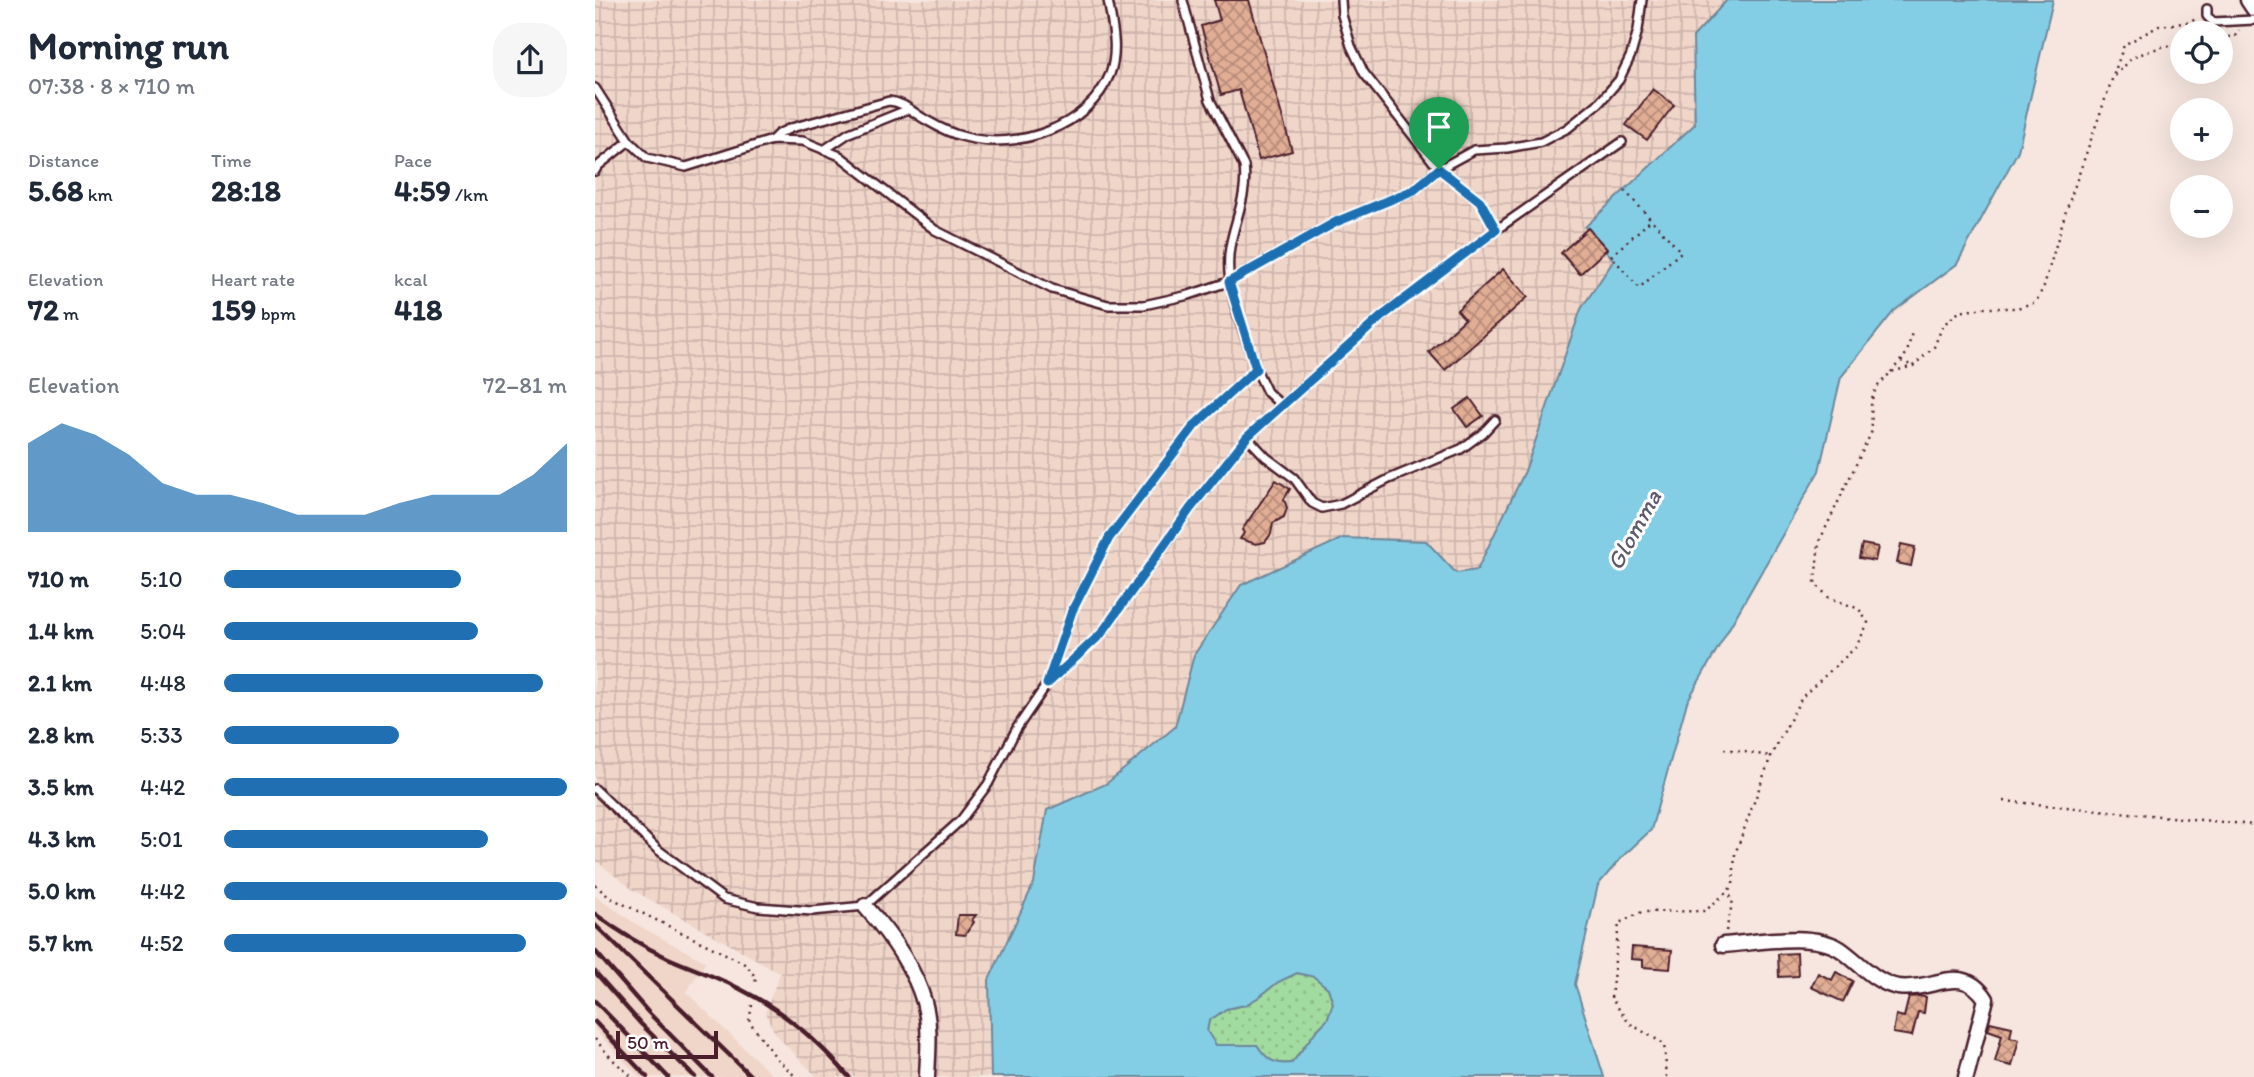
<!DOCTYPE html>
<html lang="en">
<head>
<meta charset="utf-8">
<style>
	:root { --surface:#fff; --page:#f6f6f7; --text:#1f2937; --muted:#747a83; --accent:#1f6fb2 }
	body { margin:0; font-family:Itim,sans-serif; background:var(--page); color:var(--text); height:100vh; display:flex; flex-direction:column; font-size:26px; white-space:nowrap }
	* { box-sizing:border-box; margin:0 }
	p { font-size:23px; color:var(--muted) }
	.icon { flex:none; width:38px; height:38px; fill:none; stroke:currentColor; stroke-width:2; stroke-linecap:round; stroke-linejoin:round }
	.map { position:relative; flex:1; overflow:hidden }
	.sheet { display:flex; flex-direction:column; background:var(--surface); width:595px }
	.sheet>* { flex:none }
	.buttons { position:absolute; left:1575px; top:21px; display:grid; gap:14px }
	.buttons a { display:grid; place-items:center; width:63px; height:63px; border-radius:50%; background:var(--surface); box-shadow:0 7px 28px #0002; font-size:35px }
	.scale { position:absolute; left:21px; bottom:18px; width:102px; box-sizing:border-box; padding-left:7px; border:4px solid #4a1f2b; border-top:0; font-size:19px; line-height:24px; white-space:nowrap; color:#4a1f2b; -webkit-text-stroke:5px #fff; paint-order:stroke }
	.pin { position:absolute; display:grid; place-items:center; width:60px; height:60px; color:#fff; margin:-72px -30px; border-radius:50% 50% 50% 0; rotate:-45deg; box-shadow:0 0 7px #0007 }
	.pin .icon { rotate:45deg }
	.round { display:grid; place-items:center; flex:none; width:74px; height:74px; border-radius:28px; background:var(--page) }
	.overview { display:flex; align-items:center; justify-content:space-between; height:119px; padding:0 28px }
	h1 { font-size:38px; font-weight:700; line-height:52px }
	.stats { display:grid; grid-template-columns:repeat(3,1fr); gap:10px; height:119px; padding:7px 28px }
	.stats div { display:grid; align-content:center }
	.stats b { font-size:30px; font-weight:700 }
	.stats small { font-size:19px; font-weight:400 }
	.stats p { font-size:19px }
	.chart { height:196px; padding:14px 28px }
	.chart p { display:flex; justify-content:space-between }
	.chart svg { width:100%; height:126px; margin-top:7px; fill:var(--accent); opacity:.7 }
	ul { padding:0 28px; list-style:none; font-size:23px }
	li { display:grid; grid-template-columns:112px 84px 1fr; align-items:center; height:52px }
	li i { height:18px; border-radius:9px; background:var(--accent) }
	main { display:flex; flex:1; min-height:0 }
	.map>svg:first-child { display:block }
	.built { fill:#f0d5c9 }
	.industrial { fill:url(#industrial-grid) }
	.grass { fill:url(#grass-dots); stroke:#767d65; stroke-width:2 }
	.water { fill:#84cee5; stroke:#6d889b; stroke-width:2; fill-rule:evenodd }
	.building { fill:url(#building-cross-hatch); stroke:#4a1f2b; stroke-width:2 }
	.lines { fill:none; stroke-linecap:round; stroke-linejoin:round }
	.lane-casing { stroke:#4a1f2b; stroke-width:12 }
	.street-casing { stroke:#4a1f2b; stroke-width:19 }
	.path { stroke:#4a1f2b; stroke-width:2.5; stroke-dasharray:2 5; stroke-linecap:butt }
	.lane { stroke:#fff; stroke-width:7 }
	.street { stroke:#fff; stroke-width:14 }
	.rail { stroke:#4a1f2b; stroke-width:4.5 }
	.route-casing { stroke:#fff; stroke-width:14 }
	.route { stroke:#1f6fb2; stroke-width:9 }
	.labels { text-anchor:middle; stroke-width:6; stroke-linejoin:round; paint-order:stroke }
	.water-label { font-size:24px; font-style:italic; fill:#5e5c6c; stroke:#fff }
</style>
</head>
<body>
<main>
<section class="sheet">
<div class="overview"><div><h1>Morning run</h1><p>07:38 · 8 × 710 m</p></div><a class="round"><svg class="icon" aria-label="share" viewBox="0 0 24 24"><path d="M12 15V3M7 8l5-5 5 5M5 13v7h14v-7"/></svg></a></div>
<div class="stats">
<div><p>Distance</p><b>5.68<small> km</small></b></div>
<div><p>Time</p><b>28:18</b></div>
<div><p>Pace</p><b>4:59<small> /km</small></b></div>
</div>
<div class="stats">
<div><p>Elevation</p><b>72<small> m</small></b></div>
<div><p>Heart rate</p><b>159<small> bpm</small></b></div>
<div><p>kcal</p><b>418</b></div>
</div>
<div class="chart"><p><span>Elevation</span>72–81 m</p>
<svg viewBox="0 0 160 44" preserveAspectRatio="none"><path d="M0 44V13L10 6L20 10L30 17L40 27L50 31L60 31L70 34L80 38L90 38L100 38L110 34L120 31L130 31L140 31L150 24L160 13V44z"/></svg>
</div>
<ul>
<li><b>710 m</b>5:10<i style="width:69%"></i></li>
<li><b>1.4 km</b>5:04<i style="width:74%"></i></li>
<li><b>2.1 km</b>4:48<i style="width:93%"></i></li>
<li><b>2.8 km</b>5:33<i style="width:51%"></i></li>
<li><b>3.5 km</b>4:42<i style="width:100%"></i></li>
<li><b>4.3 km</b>5:01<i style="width:77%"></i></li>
<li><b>5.0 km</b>4:42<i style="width:100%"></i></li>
<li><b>5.7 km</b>4:52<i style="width:88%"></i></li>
</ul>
</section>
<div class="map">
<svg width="1659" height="1077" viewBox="0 0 1659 1077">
	<defs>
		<pattern id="industrial-grid" width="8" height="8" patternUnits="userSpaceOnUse" patternTransform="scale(1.75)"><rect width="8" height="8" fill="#f0d5c9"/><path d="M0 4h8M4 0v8" fill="none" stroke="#cfb6ad"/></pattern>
		<pattern id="grass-dots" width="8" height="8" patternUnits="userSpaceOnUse" patternTransform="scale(1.75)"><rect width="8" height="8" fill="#a2db9f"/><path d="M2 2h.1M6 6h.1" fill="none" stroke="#8dbc89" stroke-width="1.8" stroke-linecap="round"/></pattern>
		<pattern id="building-cross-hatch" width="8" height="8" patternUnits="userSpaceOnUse" patternTransform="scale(1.75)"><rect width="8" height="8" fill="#e1ad95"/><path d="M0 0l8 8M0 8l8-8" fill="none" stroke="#b88c7a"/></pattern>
	</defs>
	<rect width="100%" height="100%" fill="#f6e6df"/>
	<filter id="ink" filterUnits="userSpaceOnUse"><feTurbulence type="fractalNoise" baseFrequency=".0143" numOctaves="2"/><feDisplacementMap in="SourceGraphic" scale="14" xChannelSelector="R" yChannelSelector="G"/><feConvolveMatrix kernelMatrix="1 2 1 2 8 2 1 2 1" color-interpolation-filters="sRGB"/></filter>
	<g filter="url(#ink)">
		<polygon class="built" points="0,896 44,926 111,962 91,992 179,1077 44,1077 0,1030"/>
		<polygon class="industrial" points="0,0 1132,0 1098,37 1100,123 990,227 1019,259 986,309 930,471 881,570 861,573 831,541 600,655 580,727 511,784 452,810 439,883 394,980 396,1077 222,1077 181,1035 170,1013 185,973 38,890 0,860"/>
		<path class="grass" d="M 702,973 L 719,976 L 733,988 L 738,1003 L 732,1020 L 721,1031 L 697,1063 C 679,1065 672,1060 662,1045 L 621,1045 L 612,1031 L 614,1020 L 631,1009 L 650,1005 L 664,997 L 683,982 Z"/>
		<path class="water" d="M 1132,0 L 1458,0 L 1423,151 L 1362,264 L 1299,311 L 1246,377 L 1224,471 L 1092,702 L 1056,830 L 1026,858 L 1003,885 L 980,984 L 1009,1077 L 396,1077 L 394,980 L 439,883 L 452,810 L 511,784 L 580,727 L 599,655 L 646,585 L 748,538 L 831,541 L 861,573 L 882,570 L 930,471 L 986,309 L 1019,260 L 990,227 L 1100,124 L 1098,37 ZM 702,973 L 719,977 L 733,988 L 738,1003 L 732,1020 L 721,1031 L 697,1063 C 679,1065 672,1060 662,1045 L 621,1045 L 612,1031 L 614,1021 L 631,1009 L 650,1005 L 664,997 L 683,982 Z"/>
		<g class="building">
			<polygon points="619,0 654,0 697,151 664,160 644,90 626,95 606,26 625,20"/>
			<polygon points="1058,89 1079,105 1052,140 1031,125"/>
			<polygon points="993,228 1012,249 985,274 966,253"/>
			<polygon points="908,269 933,297 850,370 834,352 870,319 862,310"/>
			<polygon points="875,398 888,416 872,427 859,409"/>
			<polygon points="681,480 695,489 689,499 692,508 689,517 678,523 676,534 670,542 661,544 645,539 649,533 647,530"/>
			<polygon points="1267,544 1283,547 1280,561 1264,558"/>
			<polygon points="1306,544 1320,547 1316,566 1302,563"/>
			<polygon points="363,915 381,915 377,920 379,922 370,935 361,934"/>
			<polygon points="1037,947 1077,950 1075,969 1048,967 1048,960 1036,959"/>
			<polygon points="1202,953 1203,976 1184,977 1183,954"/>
			<polygon points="1241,972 1258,981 1248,1002 1216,987 1223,973 1237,980"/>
			<polygon points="1323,996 1331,997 1329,1013 1323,1012 1317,1036 1298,1033 1301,1015 1309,1017 1314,997"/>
			<polygon points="1395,1022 1417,1027 1415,1037 1424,1039 1417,1066 1400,1062 1407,1035 1393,1030"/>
		</g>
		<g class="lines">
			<defs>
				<g id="lane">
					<polyline points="746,0 747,15 756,46 769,73 844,169 885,201 901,230"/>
					<path d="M 588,1 L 615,100 L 649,166 C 653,195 640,219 635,247 C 628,288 649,330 661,369"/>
					<polyline points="1612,9 1612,16 1618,22 1659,20"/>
					<polyline points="0,88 34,141 3,166 0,171"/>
					<path d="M 177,140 L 183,134 L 196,128 L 294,101 C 309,102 318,113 331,120 C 343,127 356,134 370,137 C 422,151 494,127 515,74 C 524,50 517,24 513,0"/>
					<polyline points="34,141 52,158 91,167 177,140 208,141 245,156 340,230 457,289 513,305 549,305 594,295 633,282 741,222 819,190 844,169 879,150 912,148 946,142 973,128 1004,103 1024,80 1036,55 1043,30 1047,0"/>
					<polyline points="229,150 254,133 314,109"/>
					<polyline points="652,437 671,457 699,478 717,503 727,508 746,504 794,479 866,449 888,433 900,420"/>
					<polyline points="455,682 506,634 595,509 652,437 786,317 901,230 1027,142"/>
					<polyline points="0,789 62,849 129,899 163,907 217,911 270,906 366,820 393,784 422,728 452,684 477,611 514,538 600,425 661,369 672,392 686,405"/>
				</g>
				<g id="street">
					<polyline points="1653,0 1659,9"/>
					<path d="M 270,906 C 294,933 319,966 329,1002 C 336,1026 333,1052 332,1077"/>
					<path d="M 1128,945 C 1161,943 1216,931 1245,949 C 1264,962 1280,983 1303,987 C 1338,992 1366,961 1391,999 L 1371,1077"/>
				</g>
			</defs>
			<use href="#lane" class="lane-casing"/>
			<use href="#street" class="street-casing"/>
			<g class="path">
				<polyline points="1626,38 1640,36 1644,30"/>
				<polyline points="1520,76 1538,57 1566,47 1587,44"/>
				<polyline points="1016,256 1056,220"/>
				<polyline points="1019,259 1044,288 1086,252 1030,191"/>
				<polyline points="1306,361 1318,366"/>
				<polyline points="1296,372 1312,353 1317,332"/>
				<polyline points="1129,749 1176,756"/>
				<polyline points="1409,801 1659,825"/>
				<path d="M 0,885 L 14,897 L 147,962 C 155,969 161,974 161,986"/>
				<polyline points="1131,931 1138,900 1132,892"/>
				<polyline points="157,1005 154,1021 182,1059 201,1077"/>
				<polyline points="0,1039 16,1058 37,1077"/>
				<polyline points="1072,1077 1069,1044 1034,1023 1016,998 1024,923 1047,912 1110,911 1132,892 1138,885 1140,854 1176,756 1207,697 1261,647 1273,623 1264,609 1233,597 1220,583 1224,542 1277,431 1276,402 1281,388 1296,372 1318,366 1339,347 1348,325 1364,312 1389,308 1422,308 1441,302 1449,286 1470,214 1529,45 1564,26 1595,22 1603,18"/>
			</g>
			<use href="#lane" class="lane"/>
			<use href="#street" class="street"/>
			<g class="rail">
				<path d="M 0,914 C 23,931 47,946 73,958 C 98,969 123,977 147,990 C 189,1011 224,1042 254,1077"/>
				<polyline points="0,925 157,1077"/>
				<polyline points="0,951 53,1012 117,1077"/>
				<polyline points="0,972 46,1024 100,1077"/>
				<polyline points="0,1001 73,1077"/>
				<polyline points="0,1022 52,1077"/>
			</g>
		</g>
	</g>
	<g class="lines" filter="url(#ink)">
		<defs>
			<polygon id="route" points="844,169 885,201 901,230 786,317 652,437 595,509 506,634 452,684 477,611 514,538 600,425 661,369 634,282 741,222 819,190"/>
		</defs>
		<use href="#route" class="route-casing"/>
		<use href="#route" class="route"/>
	</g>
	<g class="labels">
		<g class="water-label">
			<text transform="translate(1039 530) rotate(-61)" y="8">Glomma</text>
		</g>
	</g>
</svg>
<div class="buttons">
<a><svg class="icon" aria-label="locate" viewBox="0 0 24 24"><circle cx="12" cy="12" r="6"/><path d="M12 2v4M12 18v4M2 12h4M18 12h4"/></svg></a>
<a>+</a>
<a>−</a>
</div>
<div class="scale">50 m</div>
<div class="pin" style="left:844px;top:169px;background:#1e9e55"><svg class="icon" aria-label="arrive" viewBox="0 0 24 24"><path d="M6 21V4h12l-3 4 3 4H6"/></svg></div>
</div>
</main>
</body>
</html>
